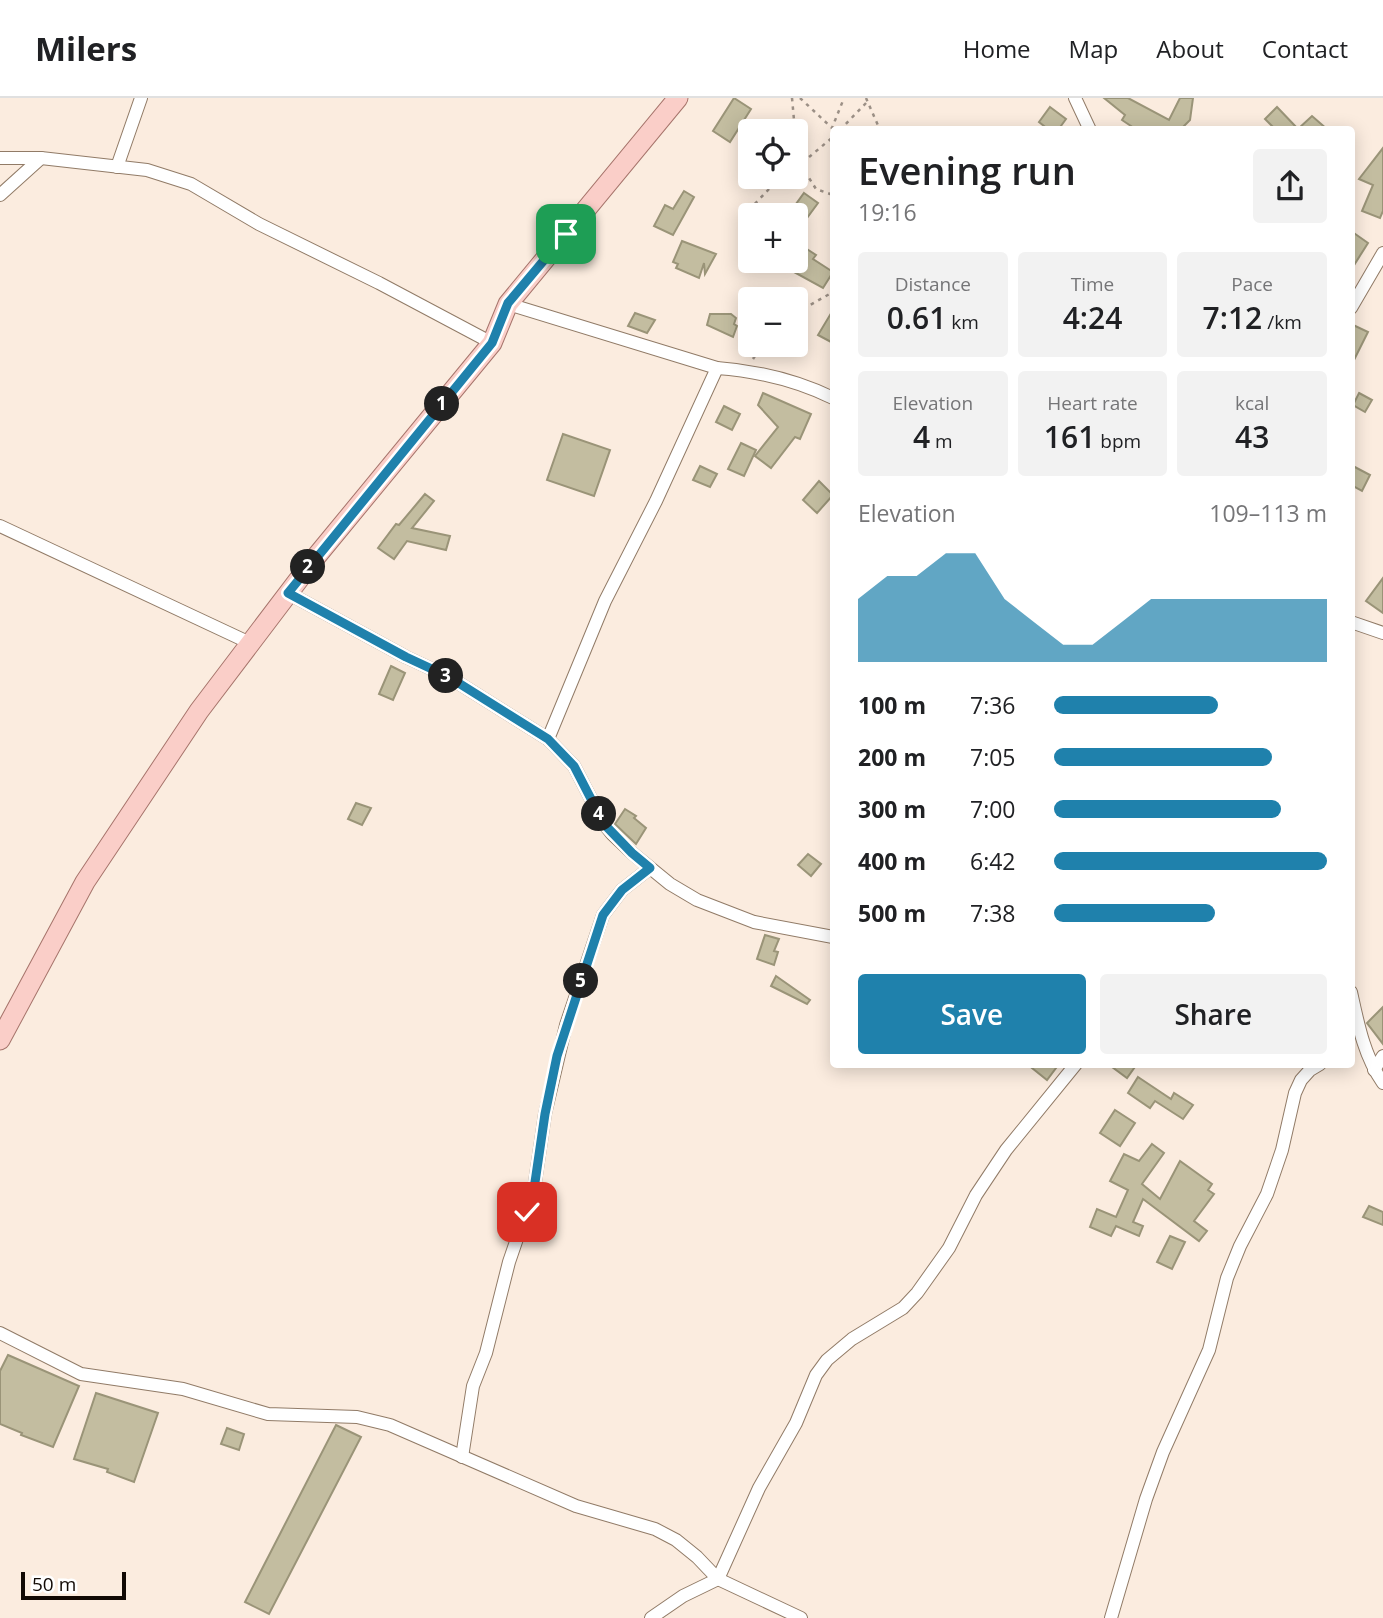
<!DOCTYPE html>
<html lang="en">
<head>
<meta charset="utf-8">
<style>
	:root { --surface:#fff; --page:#f2f2f2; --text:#202124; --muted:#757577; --line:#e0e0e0; --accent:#1f81ac }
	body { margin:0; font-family:"Open Sans",sans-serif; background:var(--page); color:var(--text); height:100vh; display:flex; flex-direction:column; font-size:26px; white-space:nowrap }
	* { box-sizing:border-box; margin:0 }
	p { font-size:23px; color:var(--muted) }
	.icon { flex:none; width:38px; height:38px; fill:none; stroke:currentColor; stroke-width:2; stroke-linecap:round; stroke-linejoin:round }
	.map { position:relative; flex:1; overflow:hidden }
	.drawer { position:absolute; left:830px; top:28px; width:525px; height:942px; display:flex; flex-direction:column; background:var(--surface); border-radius:7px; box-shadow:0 4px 18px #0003 }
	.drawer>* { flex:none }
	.tools { position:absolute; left:738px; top:21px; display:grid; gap:14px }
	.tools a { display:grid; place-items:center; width:70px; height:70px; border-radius:7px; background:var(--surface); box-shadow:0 4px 18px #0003; font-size:35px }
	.scale { position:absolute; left:21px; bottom:18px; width:105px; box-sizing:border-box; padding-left:7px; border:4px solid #110904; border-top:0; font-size:19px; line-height:24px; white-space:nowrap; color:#110904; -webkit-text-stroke:5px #fff; paint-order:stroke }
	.pin { position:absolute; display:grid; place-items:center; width:60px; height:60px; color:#fff; margin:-30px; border-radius:14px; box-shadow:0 4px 10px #0006 }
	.km { position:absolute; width:35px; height:35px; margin:-18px; border-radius:50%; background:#222; color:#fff; font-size:19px; line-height:35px; text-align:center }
	.round { display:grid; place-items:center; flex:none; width:74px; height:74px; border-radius:7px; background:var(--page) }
	.overview { display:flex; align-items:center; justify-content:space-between; height:119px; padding:0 28px }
	h1 { font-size:38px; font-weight:600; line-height:52px }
	.figures { display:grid; grid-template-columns:repeat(3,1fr); gap:10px; height:119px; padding:7px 28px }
	.figures div { display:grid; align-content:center; border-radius:7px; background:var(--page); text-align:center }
	.figures b { font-size:30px; font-weight:600 }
	.figures small { font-size:19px; font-weight:400 }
	.figures p { font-size:19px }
	.chart { height:196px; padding:14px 28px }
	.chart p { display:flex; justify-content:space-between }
	.chart svg { width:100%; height:126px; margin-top:7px; fill:var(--accent); opacity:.7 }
	.action { display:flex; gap:14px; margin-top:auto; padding:14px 28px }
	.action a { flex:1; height:80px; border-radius:7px; background:var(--accent); color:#fff; font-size:28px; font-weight:600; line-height:80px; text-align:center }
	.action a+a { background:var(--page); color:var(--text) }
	ul { padding:0 28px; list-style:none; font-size:23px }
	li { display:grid; grid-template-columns:112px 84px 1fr; align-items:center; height:52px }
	li i { height:18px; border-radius:9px; background:var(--accent) }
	header { display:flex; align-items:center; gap:42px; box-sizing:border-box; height:98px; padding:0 35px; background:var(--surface); border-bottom:2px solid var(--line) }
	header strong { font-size:33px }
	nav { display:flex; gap:38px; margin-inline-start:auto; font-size:24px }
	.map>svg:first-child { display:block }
	.building { fill:#c3bda0; stroke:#9a9478; stroke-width:2 }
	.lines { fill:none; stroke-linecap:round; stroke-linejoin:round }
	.minor-casing { stroke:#917b67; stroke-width:14 }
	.primary-casing { stroke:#a6746b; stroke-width:21 }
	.path { stroke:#9c9086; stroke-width:2.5; stroke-dasharray:3.5 5; stroke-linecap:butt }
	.minor { stroke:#fff; stroke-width:12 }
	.primary { stroke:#facec8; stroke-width:19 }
	.route-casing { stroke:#fff; stroke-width:14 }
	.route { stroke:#1f81ac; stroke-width:9 }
</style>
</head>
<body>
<header>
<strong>Milers</strong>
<nav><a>Home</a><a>Map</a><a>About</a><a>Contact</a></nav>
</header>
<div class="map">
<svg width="1383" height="1520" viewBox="0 0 1383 1520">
	<rect width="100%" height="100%" fill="#fbecdf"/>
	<g class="building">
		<polygon points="734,0 751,11 730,44 713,33"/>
		<polygon points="1104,0 1128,0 1169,22 1180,0 1193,0 1190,22 1182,30 1186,32 1137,32 1122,22 1125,17"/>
		<polygon points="1050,9 1066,21 1058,32 1049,32 1039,24"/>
		<polygon points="1277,9 1298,31 1312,18 1328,32 1275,31 1265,21"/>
		<polygon points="1383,50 1383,113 1380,120 1362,113 1373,87 1359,81"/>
		<polygon points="684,93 694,99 673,137 654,128 665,107 673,111"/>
		<polygon points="804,95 818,105 796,135 796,117 788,117"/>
		<polygon points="1351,133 1368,145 1351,172"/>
		<polygon points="682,143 716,156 705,176 704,165 699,180 676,170 678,166 673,164"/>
		<polygon points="796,144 816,157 813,161 833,174 823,190 774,163 796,163"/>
		<polygon points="833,212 833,245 818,237"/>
		<polygon points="635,215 655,222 647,235 628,228"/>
		<polygon points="710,216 731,216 736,220 734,226 737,228 733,239 707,227"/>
		<polygon points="1351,226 1368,234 1351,268"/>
		<polygon points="763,295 811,316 800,341 795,339 771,370 755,358 778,329 758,307"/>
		<polygon points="1359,295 1372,302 1365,314 1353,307"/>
		<polygon points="724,308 740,316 732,332 716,324"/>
		<polygon points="563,336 610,352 594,398 547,382"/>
		<polygon points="741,345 756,352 744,378 728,371"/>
		<polygon points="1351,367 1370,377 1362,393 1351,387"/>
		<polygon points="700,368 717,376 710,389 693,382"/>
		<polygon points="819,383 833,397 817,415 803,402"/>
		<polygon points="425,396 434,403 412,430 450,438 446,452 407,443 394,461 378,450 396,426 399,427"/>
		<polygon points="1383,480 1383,515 1366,503"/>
		<polygon points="391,568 405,575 393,602 379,596"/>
		<polygon points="356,705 371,710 362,727 348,721"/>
		<polygon points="625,711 636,718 634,720 646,730 636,746 615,726"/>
		<polygon points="808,756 821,766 811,778 798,767"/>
		<polygon points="765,837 779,841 774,853 778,854 774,867 757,861"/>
		<polygon points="776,878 810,902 807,906 771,888"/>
		<polygon points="1383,909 1383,946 1367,925"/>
		<polygon points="1027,966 1059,966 1047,982"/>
		<polygon points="1108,966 1137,966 1127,980"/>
		<polygon points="1138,979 1171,1001 1174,995 1193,1007 1183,1021 1155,1003 1150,1010 1128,995"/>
		<polygon points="1115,1012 1135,1025 1120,1048 1100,1035"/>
		<polygon points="1152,1046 1164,1055 1142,1086 1160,1101 1180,1063 1212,1086 1208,1092 1214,1096 1194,1123 1207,1133 1199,1143 1143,1101 1133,1124 1143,1128 1139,1138 1116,1128 1111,1138 1090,1129 1097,1111 1116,1119 1128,1092 1110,1083 1124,1056 1139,1063"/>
		<polygon points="1369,1108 1383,1114 1383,1127 1363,1119"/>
		<polygon points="1170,1138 1185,1144 1172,1171 1157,1164"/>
		<polygon points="8,1257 79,1288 53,1349 21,1337 22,1335 0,1326 0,1273"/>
		<polygon points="96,1295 158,1315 134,1384 107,1374 108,1371 74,1361"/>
		<polygon points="336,1327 361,1339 269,1516 245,1504"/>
		<polygon points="227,1330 244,1336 239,1352 221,1346"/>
	</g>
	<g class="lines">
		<defs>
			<g id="minor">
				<polyline points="1075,0 1090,32"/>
				<polyline points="0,60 41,60 147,72 191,86 259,126 379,185 492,245"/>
				<polyline points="117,69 141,0"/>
				<polyline points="0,97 41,60"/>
				<path d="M 508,206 L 717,270 C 758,273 796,282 833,300"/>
				<polyline points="1351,210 1383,155"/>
				<polyline points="0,428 250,545"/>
				<polyline points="288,495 406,559 449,579 548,641 574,668 604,726 612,736 632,755 670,786 697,802 754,824 833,839"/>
				<polyline points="1351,524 1383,535"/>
				<polyline points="548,641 605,503 656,403 717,270"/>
				<path d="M 1351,894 C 1358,926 1364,958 1383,985"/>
				<polyline points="1374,972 1383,958"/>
				<polyline points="0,1235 81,1276 183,1291 268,1316 357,1319 390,1327 576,1408 655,1431 676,1442 697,1459 718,1481 801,1520"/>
				<polyline points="462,1359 473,1288 486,1255 509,1164 534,1091 545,1016 566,927 603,817 622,792 650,770"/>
				<polyline points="651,1520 683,1498 718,1481 759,1390 796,1325 816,1277 827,1262 852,1241 903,1210 917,1195 949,1150 976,1097 1006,1052 1076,966"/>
				<polyline points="1111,1520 1146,1401 1163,1354 1209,1252 1227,1180 1240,1148 1267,1096 1282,1052 1295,995 1301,982 1310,972 1320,966"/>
			</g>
			<polyline id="primary" points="0,942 85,784 199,613 315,460 492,245 508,206 678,0"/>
		</defs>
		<use href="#minor" class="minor-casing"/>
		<use href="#primary" class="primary-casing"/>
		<g class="path">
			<polyline points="792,0 795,33"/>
			<polyline points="800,0 832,30 844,0"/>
			<polyline points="866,0 880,32"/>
			<polyline points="840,32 866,5"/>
			<polyline points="796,41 799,64 816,91 833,97"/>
			<polyline points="796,70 833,39"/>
			<polyline points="749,112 769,91 785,79"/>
			<polyline points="796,215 833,194"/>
			<polyline points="753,261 762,247"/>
		</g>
		<use href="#minor" class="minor"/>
		<use href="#primary" class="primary"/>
	</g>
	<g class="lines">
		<defs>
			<polyline id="route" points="527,1114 534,1091 545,1016 557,958 603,817 622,792 650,770 632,755 604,726 574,668 548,641 449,579 406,559 288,495 492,245 508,205 566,136"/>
		</defs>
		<use href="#route" class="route-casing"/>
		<use href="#route" class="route"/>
	</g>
</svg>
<div class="tools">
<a><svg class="icon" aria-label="locate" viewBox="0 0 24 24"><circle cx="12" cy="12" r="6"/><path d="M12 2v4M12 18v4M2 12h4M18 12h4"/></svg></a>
<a>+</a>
<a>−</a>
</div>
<div class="scale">50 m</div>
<div class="pin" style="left:566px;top:136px;background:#1e9e55"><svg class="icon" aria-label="arrive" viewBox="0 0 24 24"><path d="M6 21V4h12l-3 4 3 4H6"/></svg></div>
<div class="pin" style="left:527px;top:1114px;background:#d93025"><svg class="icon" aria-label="check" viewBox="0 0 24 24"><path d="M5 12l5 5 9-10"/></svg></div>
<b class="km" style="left:442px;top:306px">1</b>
<b class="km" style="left:308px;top:469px">2</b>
<b class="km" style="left:446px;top:578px">3</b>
<b class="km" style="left:599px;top:716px">4</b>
<b class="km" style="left:581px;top:883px">5</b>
<section class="drawer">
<div class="overview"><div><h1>Evening run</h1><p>19:16</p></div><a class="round"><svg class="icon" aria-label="share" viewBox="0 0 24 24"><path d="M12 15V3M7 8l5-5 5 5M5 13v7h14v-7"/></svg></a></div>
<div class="figures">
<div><p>Distance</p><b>0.61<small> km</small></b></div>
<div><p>Time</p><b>4:24</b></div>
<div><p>Pace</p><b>7:12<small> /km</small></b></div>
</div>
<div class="figures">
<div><p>Elevation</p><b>4<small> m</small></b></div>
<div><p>Heart rate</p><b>161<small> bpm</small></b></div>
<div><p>kcal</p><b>43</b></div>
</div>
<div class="chart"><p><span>Elevation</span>109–113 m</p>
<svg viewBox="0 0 160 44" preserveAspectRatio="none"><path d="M0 44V22L10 14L20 14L30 6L40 6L50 22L60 30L70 38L80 38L90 30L100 22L110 22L120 22L130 22L140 22L150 22L160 22V44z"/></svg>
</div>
<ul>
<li><b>100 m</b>7:36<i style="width:60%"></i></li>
<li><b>200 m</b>7:05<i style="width:80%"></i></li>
<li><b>300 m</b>7:00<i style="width:83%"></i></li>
<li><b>400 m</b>6:42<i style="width:100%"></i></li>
<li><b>500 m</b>7:38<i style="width:59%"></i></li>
</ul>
<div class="action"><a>Save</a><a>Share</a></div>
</section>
</div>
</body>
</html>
